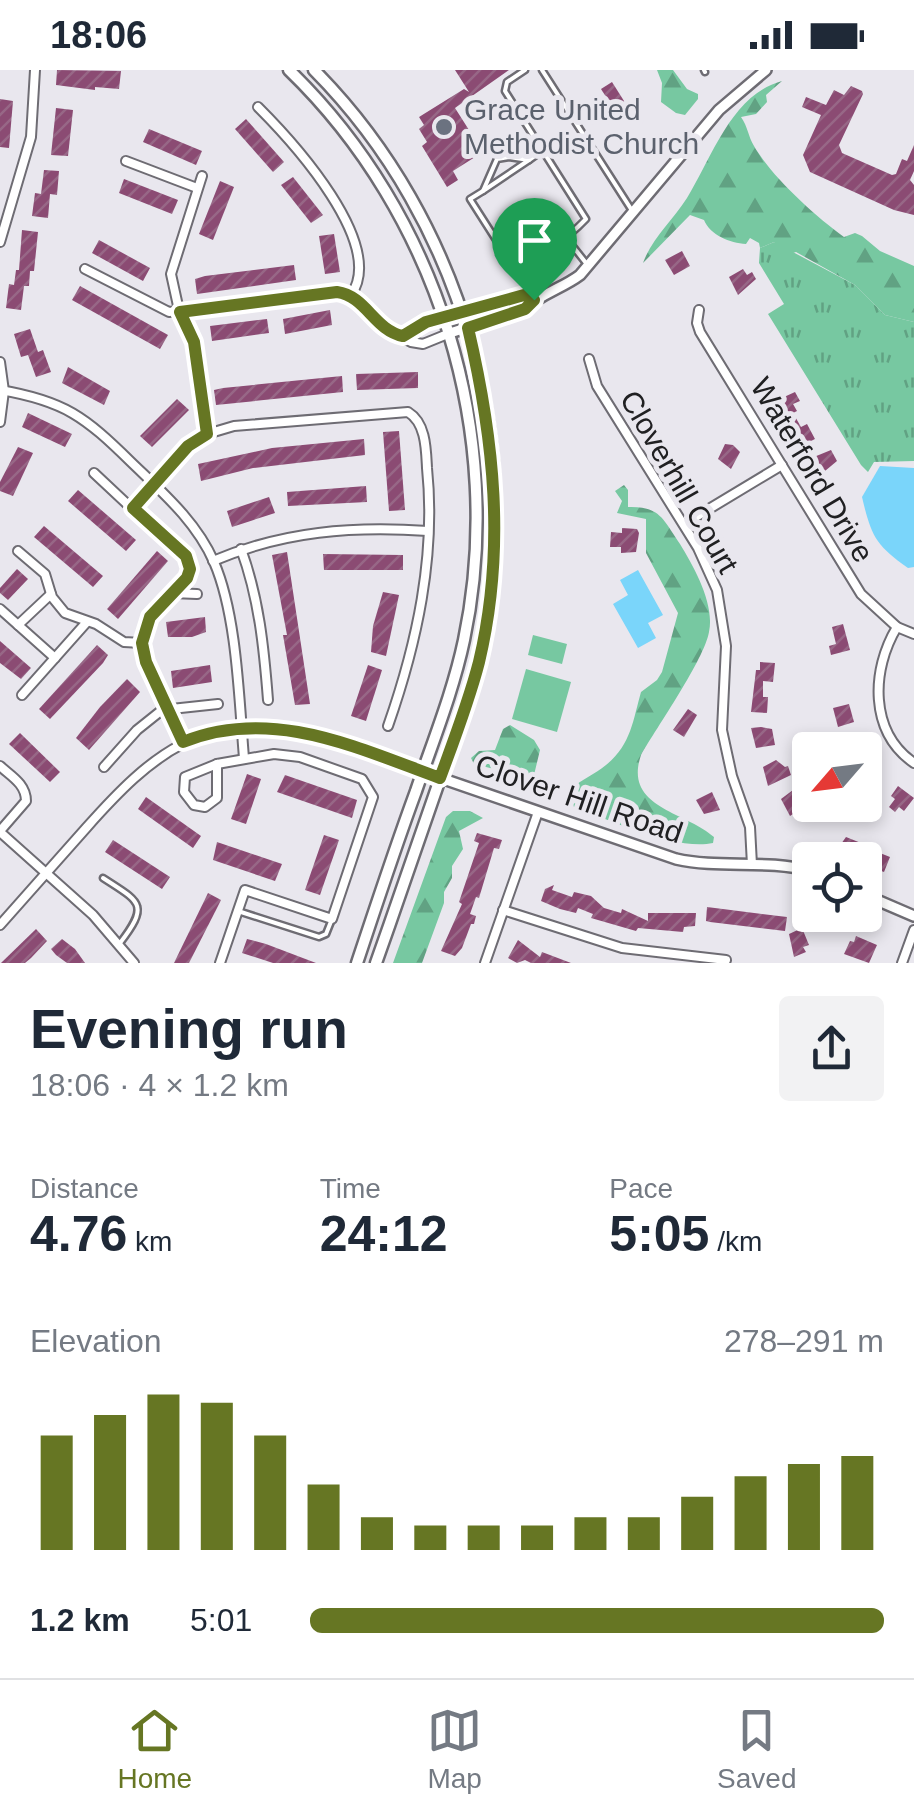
<!DOCTYPE html>
<html lang="en">
<head>
<meta charset="utf-8">
<style>
	:root { --surface:#fff; --page:#f2f2f3; --text:#1f2937; --muted:#747a83; --line:#e0e1e3; --accent:#667623 }
	body { margin:0; font-family:Arial,sans-serif; background:var(--page); color:var(--text); height:100vh; display:flex; flex-direction:column; font-size:38px; white-space:nowrap }
	* { box-sizing:border-box; margin:0 }
	p { font-size:32px; color:var(--muted) }
	.icon { flex:none; width:55px; height:55px; fill:none; stroke:currentColor; stroke-width:2; stroke-linecap:round; stroke-linejoin:round }
	.map { position:relative; height:893px; overflow:hidden }
	.sheet { display:flex; flex-direction:column; background:var(--surface); flex:1 }
	.sheet>* { flex:none }
	.needle { width:65px; rotate:242deg }
	.buttons { position:absolute; left:792px; top:662px; display:grid; gap:20px }
	.buttons a { display:grid; place-items:center; width:90px; height:90px; border-radius:10px; background:var(--surface); box-shadow:0 5px 15px #0003; font-size:50px }
	.pin { position:absolute; display:grid; place-items:center; width:85px; height:85px; color:#fff; margin:-102px -42px; border-radius:50% 50% 50% 0; rotate:-45deg; box-shadow:0 0 10px #0007 }
	.pin .icon { rotate:45deg }
	.round { display:grid; place-items:center; flex:none; width:105px; height:105px; border-radius:10px; background:var(--page) }
	.headline { display:flex; align-items:center; justify-content:space-between; height:170px; padding:0 30px }
	h1 { font-size:55px; font-weight:600; line-height:75px }
	.stats { display:grid; grid-template-columns:repeat(3,1fr); gap:15px; height:170px; padding:10px 30px }
	.stats div { display:grid; align-content:center }
	.stats b { font-size:50px; font-weight:600 }
	.stats small { font-size:28px; font-weight:400 }
	.stats p { font-size:28px }
	.chart { height:280px; padding:20px 30px }
	.chart p { display:flex; justify-content:space-between }
	.chart svg { width:100%; height:180px; margin-top:10px; stroke:var(--accent); stroke-width:6 }
	ul { padding:0 30px; list-style:none; font-size:32px }
	li { display:grid; grid-template-columns:160px 120px 1fr; align-items:center; height:75px }
	li i { height:25px; border-radius:12px; background:var(--accent) }
	.status { display:flex; justify-content:space-between; align-items:center; height:70px; padding:0 50px; background:var(--surface); direction:ltr }
	.status svg { height:28px; fill:currentColor }
	.dock { display:flex; justify-content:space-around; align-items:center; height:140px; border-top:2px solid var(--line); background:var(--surface); font-size:28px; color:var(--muted) }
	.dock a { display:grid; justify-items:center; gap:5px }
	.dock .selected { color:var(--accent) }
	.map>svg:first-child { display:block }
	.grass { fill:url(#grass-tufts) }
	.forest { fill:url(#forest-firs) }
	.pitch { fill:#77c8a1 }
	.water { fill:#7ad5fa }
	.building { fill:url(#building-hatch) }
	.lines { fill:none; stroke-linecap:round; stroke-linejoin:round }
	.service-casing { stroke:#6e6c73; stroke-width:9 }
	.minor-casing { stroke:#6e6c73; stroke-width:12 }
	.tertiary-casing { stroke:#6e6c73; stroke-width:14 }
	.secondary-casing { stroke:#6e6c73; stroke-width:15 }
	.service { stroke:#fff; stroke-width:4 }
	.minor { stroke:#fff; stroke-width:8 }
	.tertiary { stroke:#fff; stroke-width:9 }
	.secondary { stroke:#fff; stroke-width:10 }
	.route-casing { stroke:#fff; stroke-width:20 }
	.route { stroke:#667623; stroke-width:12 }
	.worship-dot { fill:#6b7280; stroke:#e9e7ee; stroke-width:4 }
	.labels { text-anchor:middle; stroke-width:10; stroke-linejoin:round; paint-order:stroke }
	.worship-label { font-size:30px; fill:#5b616d; stroke:#e9e7ee; text-anchor:start }
	.street-label { font-size:30px; fill:#202022; stroke:#e9e7ee }
</style>
</head>
<body>
<div class="status"><b>18:06</b><svg viewBox="0 0 49 12"><path d="M0 12V9h3v3zM5 12V6h3v6zM10 12V3h3v9zM15 12V0h3v12zM26 1h20v11H26zM47 4h2v5h-2z"/></svg></div>
<div class="map">
<svg width="914" height="893" viewBox="0 0 914 893">
	<defs>
		<pattern id="grass-tufts" width="24" height="20" patternUnits="userSpaceOnUse" patternTransform="scale(2.5)"><rect width="24" height="20" fill="#77c8a1"/><path d="M3 7l-1-3M5 7V3M7 7l1-3M15 17l-1-3M17 17v-4M19 17l1-3" fill="none" stroke="#61a283"/></pattern>
		<pattern id="forest-firs" width="22" height="20" patternUnits="userSpaceOnUse" patternTransform="scale(2.5)"><rect width="22" height="20" fill="#77c8a1"/><path d="M5 1l3.5 6h-7zM16 11l3.5 6h-7z" fill="#61a283"/></pattern>
		<pattern id="building-hatch" width="6" height="6" patternUnits="userSpaceOnUse" patternTransform="scale(2.5)"><rect width="6" height="6" fill="#8b4b73"/><path d="M-1 1l2-2M0 6l6-6M5 7l2-2" fill="none" stroke="#976786"/></pattern>
	</defs>
	<rect width="100%" height="100%" fill="#e9e7ee"/>
	<polygon class="grass" points="774,172 855,215 885,245 914,252 914,391 874,392 868,402 861,395 768,244 784,234 759,193 760,178"/>
	<g class="forest">
		<polygon points="657,0 673,0 687,19 698,24 698,29 685,45 676,43 661,32 662,13"/>
		<path d="M 782,11 L 766,25 L 767,32 L 756,44 L 741,47 C 748,57 748,66 754,76 C 772,107 814,145 844,167 L 855,163 L 862,166 L 880,181 L 914,196 L 914,252 L 885,245 L 855,215 L 796,182 L 787,185 L 774,172 L 760,178 L 759,173 L 750,168 L 746,174 C 730,173 710,165 704,150 L 690,145 L 643,193 C 652,168 673,150 687,128 C 712,88 731,25 782,11 Z"/>
		<path d="M 624,415 L 628,420 L 628,437 C 660,436 663,449 680,474 C 694,497 715,534 709,562 C 704,590 657,657 641,685 C 623,738 685,741 714,767 L 713,773 C 676,781 610,750 574,737 L 569,724 L 571,719 C 582,709 595,704 606,695 C 631,675 633,650 641,622 L 657,610 L 662,602 L 678,543 L 646,483 L 646,449 L 617,443 L 622,431 L 615,421 Z"/>
		<polygon points="510,655 534,670 540,680 534,705 517,712 494,699 474,694 471,688 479,681 495,680 503,659"/>
		<polygon points="453,741 470,741 483,748 459,761 463,779 452,796 452,808 444,822 444,833 422,893 393,893 446,747"/>
	</g>
	<g class="pitch">
		<polygon points="533,565 567,574 562,594 528,585"/>
		<polygon points="526,599 571,612 557,662 512,649"/>
	</g>
	<g class="water">
		<path d="M 880,396 L 914,398 L 914,497 L 908,498 C 875,475 871,465 862,427 Z"/>
		<polygon points="638,500 663,545 648,553 656,568 638,578 613,534 628,525 620,510"/>
	</g>
	<g class="building">
		<polygon points="57,0 121,1 119,19 95,17 95,20 56,15"/>
		<polygon points="455,0 509,0 455,38 483,82 453,101 458,110 447,117 422,76 427,72 419,59 424,55 419,47 464,19 469,22"/>
		<polygon points="612,12 631,42 620,49 601,19"/>
		<polygon points="851,16 862,21 863,24 839,75 842,83 892,105 896,104 902,89 907,91 914,75 914,101 910,110 914,115 914,145 894,140 810,102 803,85 821,45 802,37 806,27 826,35 834,20 844,25"/>
		<polygon points="0,29 13,31 9,78 0,77"/>
		<polygon points="56,38 73,40 68,86 51,85"/>
		<polygon points="246,49 284,92 273,102 235,59"/>
		<polygon points="149,59 202,81 196,95 143,72"/>
		<polygon points="44,100 59,101 57,125 50,124 48,148 32,146 35,123 41,124"/>
		<polygon points="293,107 323,145 311,153 281,115"/>
		<polygon points="124,109 178,130 172,144 119,123"/>
		<polygon points="220,111 234,117 213,170 199,164"/>
		<polygon points="22,160 38,162 34,201 30,201 29,216 24,216 21,240 6,238 9,214 14,215 16,200 19,200"/>
		<polygon points="334,164 340,202 325,204 319,166"/>
		<polygon points="99,170 150,198 143,211 92,183"/>
		<polygon points="682,181 690,196 674,205 665,190"/>
		<polygon points="294,195 296,210 197,224 195,209 205,206"/>
		<polygon points="743,199 747,205 752,202 756,209 738,225 729,207"/>
		<polygon points="80,216 168,265 160,279 72,230"/>
		<polygon points="330,240 332,255 285,264 283,249"/>
		<polygon points="267,249 269,263 212,271 210,256"/>
		<polygon points="30,259 38,282 43,280 51,302 36,307 28,285 21,287 14,264"/>
		<polygon points="68,297 110,321 104,335 62,313"/>
		<polygon points="418,302 418,318 357,320 356,304"/>
		<polygon points="342,306 343,322 216,335 214,320 223,318"/>
		<polygon points="795,322 800,331 793,334 797,341 793,343 801,357 807,354 815,369 801,376 773,332"/>
		<polygon points="177,329 189,340 152,377 140,366"/>
		<polygon points="28,343 72,364 65,377 22,357"/>
		<polygon points="399,361 405,440 389,441 383,362"/>
		<polygon points="364,369 365,385 253,398 201,411 198,394 272,378"/>
		<polygon points="725,374 733,375 740,382 731,399 718,389"/>
		<polygon points="18,377 33,383 13,426 0,421 0,412"/>
		<polygon points="831,380 837,391 819,406 809,389"/>
		<polygon points="366,416 367,432 288,436 287,422"/>
		<polygon points="78,420 136,470 126,481 68,431"/>
		<polygon points="269,427 275,443 232,457 227,441"/>
		<polygon points="44,456 103,506 93,517 34,467"/>
		<polygon points="622,458 637,459 639,463 636,482 621,483 621,477 610,477 611,462 622,463"/>
		<polygon points="157,481 168,491 118,549 107,539"/>
		<polygon points="287,482 310,634 295,635 283,565 287,565 272,485"/>
		<polygon points="323,484 403,485 403,500 324,500"/>
		<polygon points="17,499 28,509 8,530 0,523 0,518"/>
		<polygon points="383,522 399,525 386,586 371,582 373,556"/>
		<polygon points="205,547 206,562 192,567 168,567 166,552"/>
		<polygon points="843,554 850,580 831,585 829,576 836,574 832,557"/>
		<polygon points="0,571 31,598 21,609 0,593"/>
		<polygon points="97,575 108,585 103,593 50,649 39,639"/>
		<polygon points="760,592 775,593 773,612 763,611 763,627 768,627 767,643 751,642 756,600 760,600"/>
		<polygon points="210,595 212,612 173,618 171,601"/>
		<polygon points="368,595 382,600 366,651 351,646"/>
		<polygon points="127,609 140,622 89,680 76,668 100,637"/>
		<polygon points="849,634 854,652 838,657 833,638"/>
		<polygon points="688,639 697,645 684,667 673,660"/>
		<polygon points="761,657 772,659 775,675 756,678 751,658"/>
		<polygon points="20,663 60,702 50,712 9,674"/>
		<polygon points="776,690 785,697 788,696 791,705 768,716 763,697"/>
		<polygon points="247,704 261,709 246,754 231,749"/>
		<polygon points="285,705 357,730 352,748 277,722"/>
		<polygon points="898,716 914,728 904,741 899,737 895,742 889,737 895,729 891,726"/>
		<polygon points="793,720 805,736 790,746 781,729"/>
		<polygon points="712,722 720,740 704,744 696,730"/>
		<polygon points="146,727 201,766 193,778 138,739"/>
		<polygon points="477,763 502,770 499,779 494,778 479,828 476,827 470,844 476,846 474,854 471,854 462,878 455,886 441,881 462,834 459,832 479,773 474,771"/>
		<polygon points="324,765 339,770 320,825 305,820"/>
		<polygon points="846,767 861,773 858,780 873,786 875,781 890,787 884,802 865,795 865,790 836,781"/>
		<polygon points="113,770 170,807 162,819 105,782"/>
		<polygon points="217,772 282,794 275,811 213,790"/>
		<polygon points="554,815 552,820 572,827 574,822 591,826 604,838 621,843 622,839 648,851 648,843 696,843 695,856 684,857 683,862 638,858 636,861 591,848 593,844 578,838 576,843 560,839 541,831 545,819"/>
		<polygon points="208,823 221,830 217,838 189,893 174,893"/>
		<polygon points="707,837 787,847 785,861 710,852 706,851"/>
		<polygon points="802,858 809,875 803,877 806,882 794,887 789,864"/>
		<polygon points="36,859 47,871 31,888 25,893 1,893"/>
		<polygon points="856,866 877,875 869,893 844,884 850,871 854,872"/>
		<polygon points="62,869 75,879 85,893 67,893 56,885 51,879"/>
		<polygon points="247,869 266,874 316,893 273,893 242,883"/>
		<polygon points="518,870 540,887 542,882 571,893 531,893 525,890 517,893 508,888"/>
	</g>
	<g class="lines">
		<defs>
			<g id="service">
				<path d="M 525,0 L 507,12 L 505,21 L 586,149 C 565,171 543,185 514,198 L 470,129 L 483,121 L 497,89 L 509,87 L 529,90 L 543,80"/>
				<polyline points="542,0 631,139"/>
				<polyline points="704,0 705,2"/>
				<polyline points="483,121 529,90"/>
				<polyline points="567,169 586,193"/>
				<path d="M 103,808 C 140,832 150,834 120,873"/>
				<polyline points="238,841 319,867 326,864 332,849"/>
			</g>
			<g id="minor">
				<path d="M 258,37 C 292,71 387,174 351,225"/>
				<polyline points="126,91 197,118"/>
				<polyline points="202,106 171,204 180,245 194,272 207,364"/>
				<polyline points="0,172 31,67 35,0"/>
				<polyline points="85,199 169,242 337,222 351,225 381,256 411,272 423,274 450,263"/>
				<polyline points="699,240 697,253 700,262 861,524 897,557 914,564"/>
				<polyline points="403,266 427,252 444,248"/>
				<polyline points="589,289 597,316 698,478 717,520 726,576 722,660 732,706 750,757 752,795"/>
				<polyline points="0,292 4,321 0,352"/>
				<path d="M 0,320 C 65,331 85,347 131,392 C 162,422 196,451 214,492 C 237,545 239,629 244,688"/>
				<path d="M 94,403 L 190,493 C 190,525 143,536 142,570 C 141,599 171,643 183,671"/>
				<path d="M 133,438 L 188,377 L 207,364 L 234,356 L 408,342 C 426,353 426,379 427,398 C 436,486 417,573 388,656"/>
				<polyline points="684,454 782,395"/>
				<path d="M 241,479 C 259,528 264,578 268,630"/>
				<polyline points="18,481 45,504 52,527 65,543 96,554 124,572 142,573"/>
				<path d="M 213,491 C 284,461 352,456 428,461"/>
				<polyline points="172,523 197,524"/>
				<polyline points="0,539 55,588"/>
				<polyline points="18,555 51,524"/>
				<path d="M 897,557 C 871,600 869,662 914,693"/>
				<polyline points="22,625 86,553"/>
				<polyline points="217,694 274,684 300,687 362,709 373,727 332,849 245,820 220,893"/>
				<polygon points="217,694 217,728 205,737 194,735 184,722 185,707"/>
				<path d="M 0,696 C 11,706 26,714 26,731 L 0,761"/>
				<polyline points="104,697 137,660 162,640 218,634"/>
				<polyline points="0,762 93,845 134,893"/>
				<polyline points="503,840 622,878 726,890"/>
				<path d="M 0,855 C 29,822 58,790 87,757 C 152,684 202,641 306,662 C 345,671 385,687 423,702"/>
				<polyline points="485,893 538,742"/>
				<polyline points="902,893 914,860"/>
			</g>
			<g id="tertiary">
				<polyline points="445,248 524,225 534,230"/>
				<path d="M 450,263 L 525,239 C 540,224 563,218 580,205 L 719,40 L 766,0"/>
				<path d="M 423,702 L 676,789 C 720,799 766,789 810,801"/>
				<polyline points="865,825 914,846"/>
			</g>
			<g id="secondary">
				<path d="M 289,0 C 438,144 507,366 464,570 C 453,622 433,671 416,721 C 395,778 376,836 357,893"/>
				<path d="M 314,0 C 465,152 528,383 479,591 C 470,630 455,668 441,706 C 419,769 398,831 376,893"/>
			</g>
		</defs>
		<use href="#service" class="service-casing"/>
		<use href="#minor" class="minor-casing"/>
		<use href="#tertiary" class="tertiary-casing"/>
		<use href="#secondary" class="secondary-casing"/>
		<use href="#service" class="service"/>
		<use href="#minor" class="minor"/>
		<use href="#tertiary" class="tertiary"/>
		<use href="#secondary" class="secondary"/>
	</g>
	<g class="lines">
		<defs>
			<path id="route" d="M 337,222 C 366,226 374,260 403,266 L 426,252 L 524,225 L 534,230 L 525,239 L 468,258 C 494,369 506,479 479,592 C 469,631 454,670 440,708 C 357,678 272,636 183,672 L 146,592 L 142,573 L 150,547 L 187,508 L 190,499 L 186,486 L 133,438 L 188,376 L 207,364 L 194,272 L 180,242 Z"/>
		</defs>
		<use href="#route" class="route-casing"/>
		<use href="#route" class="route"/>
	</g>
	<circle class="worship-dot" cx="444" cy="57" r="10"/>
	<g class="labels">
		<g class="worship-label">
			<text x="464" y="50">Grace United<tspan x="464" dy="34">Methodist Church</tspan></text>
		</g>
		<g class="street-label">
			<text transform="translate(812 400) rotate(59)" y="10">Waterford Drive</text>
			<text transform="translate(679 412) rotate(60)" y="10">Cloverhill Court</text>
			<text transform="translate(579 729) rotate(19)" y="10">Clover Hill Road</text>
		</g>
	</g>
</svg>
<div class="buttons">
<a><svg class="needle" viewBox="-14 -14 28 28"><path d="M0-13l5 13h-10z" fill="#e53935"/><path d="M0 13l5-13h-10z" fill="#747a83"/></svg></a>
<a><svg class="icon" aria-label="locate" viewBox="0 0 24 24"><circle cx="12" cy="12" r="6"/><path d="M12 2v4M12 18v4M2 12h4M18 12h4"/></svg></a>
</div>
<div class="pin" style="left:534px;top:230px;background:#1e9e55"><svg class="icon" aria-label="arrive" viewBox="0 0 24 24"><path d="M6 21V4h12l-3 4 3 4H6"/></svg></div>
</div>
<section class="sheet">
<div class="headline"><div><h1>Evening run</h1><p>18:06 · 4 × 1.2 km</p></div><a class="round"><svg class="icon" aria-label="share" viewBox="0 0 24 24"><path d="M12 15V3M7 8l5-5 5 5M5 13v7h14v-7"/></svg></a></div>
<div class="stats">
<div><p>Distance</p><b>4.76<small> km</small></b></div>
<div><p>Time</p><b>24:12</b></div>
<div><p>Pace</p><b>5:05<small> /km</small></b></div>
</div>
<div class="chart"><p><span>Elevation</span>278–291 m</p>
<svg viewBox="0 0 160 44" preserveAspectRatio="none"><path d="M5 44V16M15 44V11M25 44V6M35 44V8M45 44V16M55 44V28M65 44V36M75 44V38M85 44V38M95 44V38M105 44V36M115 44V36M125 44V31M135 44V26M145 44V23M155 44V21"/></svg>
</div>
<ul>
<li><b>1.2 km</b>5:01<i style="width:100%"></i></li>
</ul>
</section>
<nav class="dock">
<a class="selected"><svg class="icon" aria-label="home" viewBox="0 0 24 24"><path d="M3 11l9-7 9 7M6 9v11h12V9"/></svg>Home</a>
<a><svg class="icon" aria-label="map" viewBox="0 0 24 24"><path d="M3 6l6-2 6 2 6-2v14l-6 2-6-2-6 2zM9 4v14M15 6v14"/></svg>Map</a>
<a><svg class="icon" aria-label="saved" viewBox="0 0 24 24"><path d="M7 4h10v16l-5-4-5 4z"/></svg>Saved</a>
</nav>
</body>
</html>
